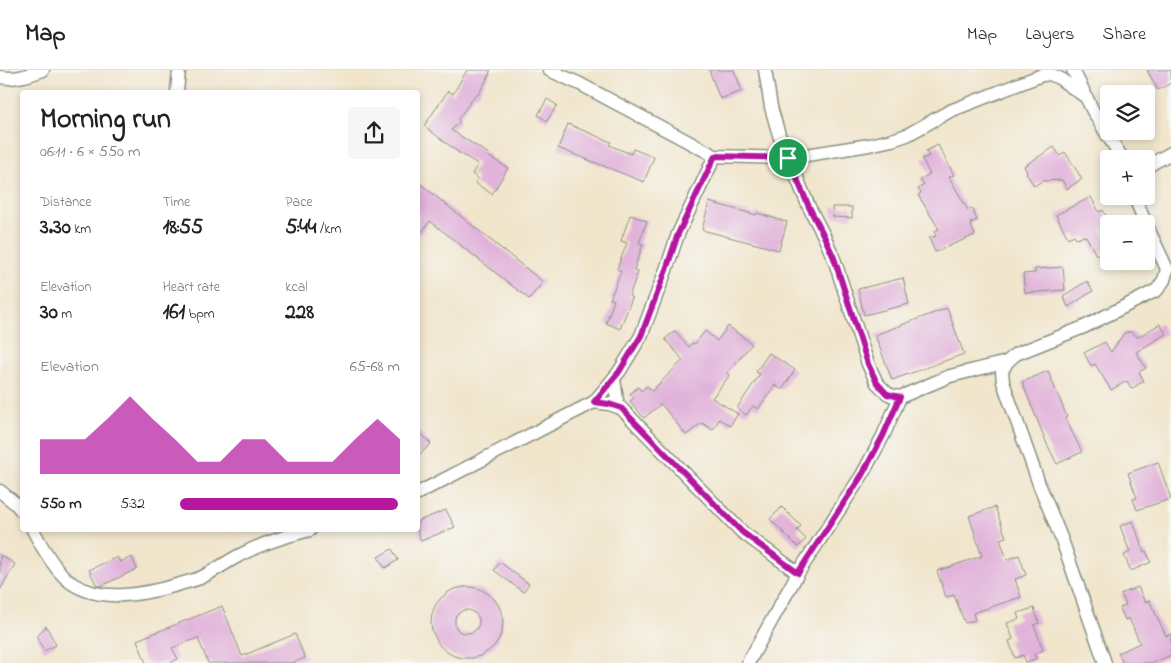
<!DOCTYPE html>
<html lang="en">
<head>
<meta charset="utf-8">
<style>
	:root { --surface:#fff; --page:#f6f6f6; --text:#222; --muted:#767676; --line:#e0e0e0; --accent:#b5179e }
	body { margin:0; font-family:"Indie Flower",sans-serif; background:var(--page); color:var(--text); height:100vh; display:flex; flex-direction:column; font-size:19px; white-space:nowrap }
	* { box-sizing:border-box; margin:0 }
	p { font-size:16px; color:var(--muted) }
	.icon { flex:none; width:28px; height:28px; fill:none; stroke:currentColor; stroke-width:2; stroke-linecap:round; stroke-linejoin:round }
	.map { position:relative; flex:1; overflow:hidden }
	.details { position:absolute; left:20px; top:20px; width:400px; height:442px; display:flex; flex-direction:column; background:var(--surface); border-radius:5px; box-shadow:0 2px 8px #0003 }
	.details>* { flex:none }
	.controls { position:absolute; left:1100px; top:15px; display:grid; gap:10px }
	.controls a { display:grid; place-items:center; width:55px; height:55px; border-radius:5px; background:var(--surface); box-shadow:0 2px 8px #0003; font-size:25px }
	.pin { position:absolute; display:grid; place-items:center; width:42px; height:42px; color:#fff; margin:-21px; border:2px solid #fff; border-radius:50%; box-shadow:0 1px 5px #0007 }
	.round { display:grid; place-items:center; flex:none; width:52px; height:52px; border-radius:5px; background:var(--page) }
	.headline { display:flex; align-items:center; justify-content:space-between; height:85px; padding:0 20px }
	h1 { font-size:28px; font-weight:800; line-height:38px }
	.metrics { display:grid; grid-template-columns:repeat(3,1fr); gap:8px; height:85px; padding:5px 20px }
	.metrics div { display:grid; align-content:center }
	.metrics b { font-size:21px; font-weight:800 }
	.metrics small { font-size:14px; font-weight:400 }
	.metrics p { font-size:14px }
	.chart { height:140px; padding:10px 20px }
	.chart p { display:flex; justify-content:space-between }
	.chart svg { width:100%; height:90px; margin-top:5px; fill:var(--accent); opacity:.7 }
	ul { padding:0 20px; list-style:none; font-size:16px }
	li { display:grid; grid-template-columns:80px 60px 1fr; align-items:center; height:38px }
	li i { height:12px; border-radius:6px; background:var(--accent) }
	header { display:flex; align-items:center; gap:30px; box-sizing:border-box; height:70px; padding:0 25px; background:var(--surface); border-bottom:1px solid var(--line) }
	header strong { font-size:24px }
	nav { display:flex; gap:28px; margin-inline-start:auto; font-size:18px }
	.map>svg:first-child { display:block }
	.building { fill:#e1b2da; fill-rule:evenodd }
	.lines { fill:none; stroke-linecap:round; stroke-linejoin:round }
	.street-casing { stroke:#889180; stroke-width:15 }
	.street { stroke:#fff; stroke-width:12 }
	.route-casing { stroke:#fff; stroke-width:10 }
	.route { stroke:#b5179e; stroke-width:6 }
</style>
</head>
<body>
<header>
<strong>Map</strong>
<nav><a>Map</a><a>Layers</a><a>Share</a></nav>
</header>
<div class="map">
<svg width="1171" height="593" viewBox="0 0 1171 593">
	<rect width="100%" height="100%" fill="#f6f6f2"/>
	<filter id="ink" filterUnits="userSpaceOnUse"><feTurbulence type="fractalNoise" baseFrequency=".02" numOctaves="2"/><feDisplacementMap in="SourceGraphic" scale="10" xChannelSelector="R" yChannelSelector="G"/><feConvolveMatrix kernelMatrix="1 2 1 2 8 2 1 2 1" color-interpolation-filters="sRGB"/></filter>
	<filter id="wash" filterUnits="userSpaceOnUse"><feTurbulence type="fractalNoise" baseFrequency=".0096" numOctaves="4" result="noise"/><feDisplacementMap in="SourceGraphic" scale="20" xChannelSelector="R" yChannelSelector="G"/><feGaussianBlur stdDeviation="1.12" result="paint"/><feColorMatrix in="noise" values="0 0 0 0 0 0 0 0 0 0 0 0 0 0 0 0 0 1.4 0 .05"/><feComposite in="paint" operator="in"/></filter>
	<g filter="url(#wash)">
		<rect width="100%" height="100%" fill="#f1e5cc"/>
		<g id="blocks">
			<g class="building">
				<polygon points="467,0 491,0 489,3 490,4 478,25 476,24 458,49 460,52 451,60 489,84 488,86 508,98 492,124 475,113 478,108 472,104 478,94 458,82 424,56 448,21 453,24"/>
				<polygon points="709,0 734,0 742,21 720,29"/>
				<polygon points="1147,0 1171,0 1171,13 1158,20"/>
				<polygon points="547,29 557,35 547,51 538,45"/>
				<polygon points="568,54 611,72 609,75 631,84 633,79 654,87 644,112 558,78"/>
				<polygon points="938,75 954,105 949,107 968,140 972,138 977,150 970,153 975,165 935,182 929,168 936,166 934,161 939,159 918,125 921,123 918,119 924,115 920,110 930,104 922,89 929,86 926,81"/>
				<polygon points="1054,77 1060,86 1065,82 1082,109 1067,119 1062,110 1042,111 1034,116 1026,103 1027,102 1024,96"/>
				<polygon points="418,112 543,212 529,229 430,151 418,167"/>
				<polygon points="1091,127 1099,142 1103,140 1110,153 1100,159 1109,176 1109,179 1096,185 1086,166 1084,167 1084,166 1077,169 1074,165 1068,168 1056,145"/>
				<polygon points="709,132 756,145 757,143 787,152 779,180 702,160"/>
				<polygon points="832,137 852,137 852,148 833,147"/>
				<polygon points="630,145 647,151 639,173 643,174 634,200 638,202 629,226 632,228 620,259 606,253 614,230 610,229 621,201 617,199 627,173 621,171"/>
				<polygon points="1063,197 1065,220 1025,223 1023,204 1035,203 1035,199"/>
				<polygon points="903,208 909,234 864,245 858,219"/>
				<polygon points="1087,211 1093,221 1068,237 1063,226"/>
				<polygon points="947,238 964,284 892,310 875,265"/>
				<polygon points="1160,254 1166,264 1136,282 1146,298 1139,302 1144,311 1131,319 1127,311 1111,320 1095,294 1091,296 1084,283 1105,272 1111,282 1124,263 1127,262 1131,262 1138,267"/>
				<polygon points="728,256 752,274 727,303 730,305 712,328 738,344 730,356 719,349 713,360 702,353 686,365 661,334 644,348 630,331 634,328 630,324 638,317 641,321 647,316 652,321 683,290 665,269 675,261 689,277 692,273 695,274 705,261 717,271"/>
				<polygon points="769,283 795,300 782,320 775,315 758,339 753,336 746,345 737,338 760,304 756,302"/>
				<polygon points="1048,301 1067,347 1065,348 1082,382 1057,394 1047,374 1022,312"/>
				<polygon points="418,360 431,374 418,386"/>
				<polygon points="1158,392 1171,429 1137,440 1133,429 1137,428 1128,403"/>
				<polygon points="782,437 801,456 797,460 806,469 798,477 770,449"/>
				<polygon points="995,437 1006,467 1000,469 1007,490 1019,485 1026,505 1015,509 1021,527 973,543 975,550 965,553 954,525 946,527 937,501 982,486 969,446"/>
				<polygon points="446,440 455,457 421,471 418,462 418,451"/>
				<polygon points="1133,451 1144,482 1146,481 1151,492 1131,501 1124,485 1130,482 1120,456"/>
				<polygon points="392,479 398,490 385,498 378,487"/>
				<polygon points="0,485 15,494 0,520"/>
				<polygon points="117,487 120,492 132,487 137,499 101,516 96,514 89,500"/>
				<polygon points="500,492 529,514 523,522 494,500"/>
				<path d="M 463,517 L 471,517 L 480,519 L 487,523 L 494,529 L 499,536 L 502,544 L 503,552 L 502,561 L 499,569 L 494,576 L 487,582 L 480,586 L 472,588 L 463,588 L 454,586 L 447,582 L 440,576 L 436,569 L 432,561 L 431,553 L 432,544 L 435,536 L 440,529 L 447,523 L 454,519 ZM 464,540 L 469,540 L 473,542 L 477,545 L 479,549 L 479,554 L 477,558 L 473,562 L 469,563 L 464,563 L 460,562 L 456,558 L 455,554 L 455,549 L 456,545 L 460,542 Z"/>
				<polygon points="1138,517 1145,532 1149,530 1166,566 1171,564 1171,585 1153,593 1123,593 1118,583 1140,573 1129,548 1125,550 1120,538 1126,535 1121,524"/>
				<polygon points="222,536 242,586 295,564 305,588 292,593 208,593 198,568 172,578 178,589 170,593 146,593 137,570"/>
				<polygon points="1034,538 1039,553 1034,555 1043,580 1034,584 1036,589 1026,592 1023,585 1015,588 1009,571 1013,569 1007,553 1019,549 1017,543"/>
				<polygon points="46,556 56,575 44,581 37,567"/>
			</g>
		</g>
	</g>
	<g filter="url(#ink)">
		<use href="#blocks" fill-opacity="0" stroke="#889180" stroke-width="1"/>
		<g class="lines">
			<defs>
				<g id="street">
					<polyline points="549,0 580,14 715,86 788,88 869,75 892,70 907,65 950,41 1042,5 1050,4 1059,8 1086,27"/>
					<polyline points="765,0 771,37 779,65 809,137 824,166 834,189 868,294 877,313 887,323 893,326 900,327 950,306 1007,292"/>
					<polyline points="1073,0 1093,41 1108,66 1123,89"/>
					<path d="M 0,7 C 15,10 29,5 43,0"/>
					<polyline points="177,22 179,0"/>
					<polyline points="1146,97 1171,83"/>
					<polyline points="1134,126 1146,154"/>
					<polyline points="614,309 618,337"/>
					<polyline points="594,332 609,334 621,338 742,462 798,503"/>
					<polyline points="0,421 16,434 22,441"/>
					<polyline points="418,423 594,332 619,302 641,266 666,200 678,164 715,86"/>
					<path d="M 33,460 C 41,476 58,505 73,514 C 103,533 145,524 177,515 C 185,512 194,511 202,507 C 216,500 228,491 242,484 C 263,473 286,466 310,460"/>
					<polyline points="748,593 798,503 862,405 883,366 900,327"/>
					<polyline points="1105,593 1062,470 1039,414 1003,312 1002,301 1007,292 1016,284 1084,257 1157,220 1164,210 1167,199 1146,154"/>
				</g>
			</defs>
			<use href="#street" class="street-casing"/>
			<use href="#street" class="street"/>
		</g>
	</g>
	<g class="lines" filter="url(#ink)">
		<defs>
			<polygon id="route" points="715,86 788,88 809,137 824,166 834,188 868,294 877,313 887,324 900,327 883,366 862,405 798,503 742,462 621,338 609,334 594,332 619,302 641,266 666,200 678,164"/>
		</defs>
		<use href="#route" class="route-casing"/>
		<use href="#route" class="route"/>
	</g>
</svg>
<div class="controls">
<a><svg class="icon" aria-label="layers" viewBox="0 0 24 24"><path d="M12 4l9 5-9 5-9-5zM3 14l9 5 9-5"/></svg></a>
<a>+</a>
<a>−</a>
</div>
<div class="pin" style="left:788px;top:88px;background:#1e9e55"><svg class="icon" aria-label="arrive" viewBox="0 0 24 24"><path d="M6 21V4h12l-3 4 3 4H6"/></svg></div>
<section class="details">
<div class="headline"><div><h1>Morning run</h1><p>06:11 · 6 × 550 m</p></div><a class="round"><svg class="icon" aria-label="share" viewBox="0 0 24 24"><path d="M12 15V3M7 8l5-5 5 5M5 13v7h14v-7"/></svg></a></div>
<div class="metrics">
<div><p>Distance</p><b>3.30<small> km</small></b></div>
<div><p>Time</p><b>18:55</b></div>
<div><p>Pace</p><b>5:44<small> /km</small></b></div>
</div>
<div class="metrics">
<div><p>Elevation</p><b>30<small> m</small></b></div>
<div><p>Heart rate</p><b>161<small> bpm</small></b></div>
<div><p>kcal</p><b>228</b></div>
</div>
<div class="chart"><p><span>Elevation</span>65–68 m</p>
<svg viewBox="0 0 160 44" preserveAspectRatio="none"><path d="M0 44V27L10 27L20 27L30 17L40 6L50 17L60 27L70 38L80 38L90 27L100 27L110 38L120 38L130 38L140 27L150 17L160 27V44z"/></svg>
</div>
<ul>
<li><b>550 m</b>5:32<i style="width:99%"></i></li>
</ul>
</section>
</div>
</body>
</html>
